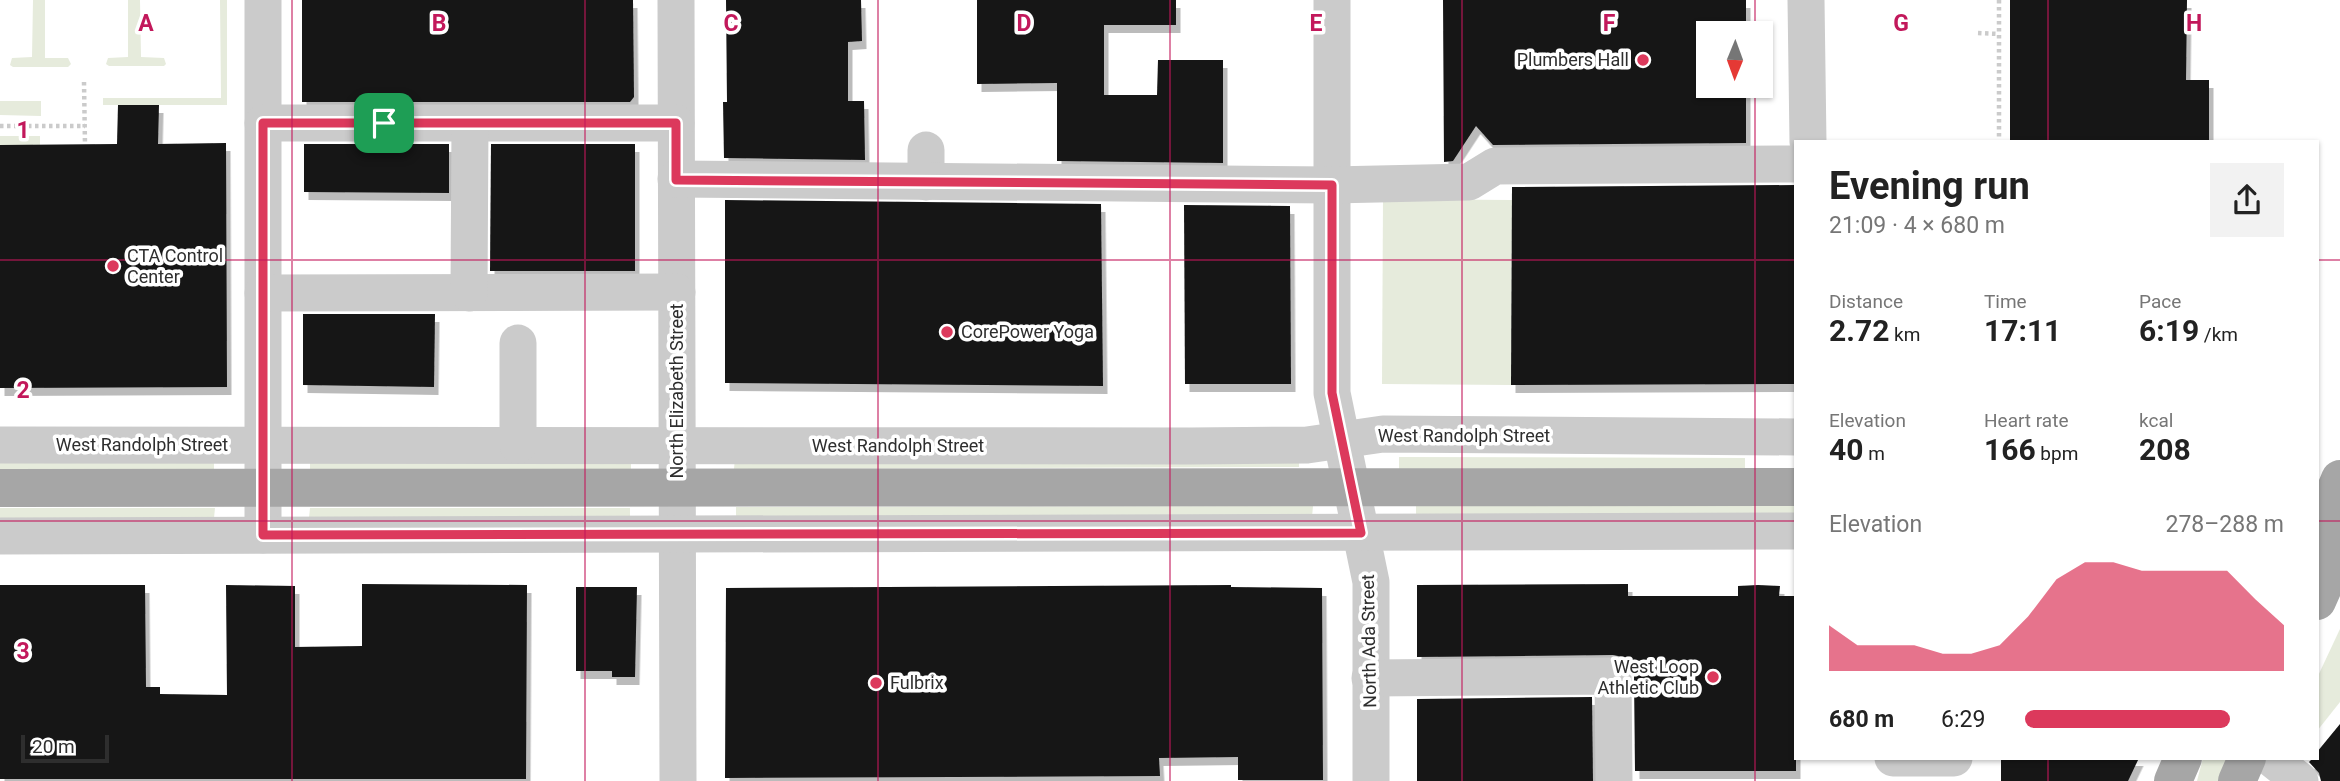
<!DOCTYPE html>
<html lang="en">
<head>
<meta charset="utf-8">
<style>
	:root { --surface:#fff; --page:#f2f2f2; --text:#222; --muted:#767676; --accent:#dc395c }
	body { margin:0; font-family:Roboto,sans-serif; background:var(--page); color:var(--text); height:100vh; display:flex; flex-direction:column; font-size:26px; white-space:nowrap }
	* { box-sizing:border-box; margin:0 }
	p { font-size:23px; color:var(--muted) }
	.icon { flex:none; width:38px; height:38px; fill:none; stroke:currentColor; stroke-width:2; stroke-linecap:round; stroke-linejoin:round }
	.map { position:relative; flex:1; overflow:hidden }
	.sheet { position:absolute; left:1794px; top:140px; width:525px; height:620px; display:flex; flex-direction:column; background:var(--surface); border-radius:0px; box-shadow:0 2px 5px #0004 }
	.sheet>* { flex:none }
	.needle { width:46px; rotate:181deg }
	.fabs { position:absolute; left:1696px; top:21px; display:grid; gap:14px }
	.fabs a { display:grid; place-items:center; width:77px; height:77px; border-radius:0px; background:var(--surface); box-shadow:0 2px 5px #0004; font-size:35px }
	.scale { position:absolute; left:21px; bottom:18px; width:88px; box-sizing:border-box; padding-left:7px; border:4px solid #2e2e2e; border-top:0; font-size:19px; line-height:24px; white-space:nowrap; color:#2e2e2e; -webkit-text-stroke:5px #fff; paint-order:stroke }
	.pin { position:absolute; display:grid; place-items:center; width:60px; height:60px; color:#fff; margin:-30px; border-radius:14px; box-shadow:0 4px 10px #0006 }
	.round { display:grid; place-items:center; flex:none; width:74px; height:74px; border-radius:0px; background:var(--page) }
	.headline { display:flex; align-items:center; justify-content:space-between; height:119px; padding:0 35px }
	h1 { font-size:38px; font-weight:700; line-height:52px }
	.metrics { display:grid; grid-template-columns:repeat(3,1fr); gap:10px; height:119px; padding:7px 35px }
	.metrics div { display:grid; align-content:center }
	.metrics b { font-size:30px; font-weight:700 }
	.metrics small { font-size:19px; font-weight:400 }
	.metrics p { font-size:19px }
	.chart { height:196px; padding:14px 35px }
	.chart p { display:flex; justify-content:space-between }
	.chart svg { width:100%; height:126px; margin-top:7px; fill:var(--accent); opacity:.7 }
	ul { padding:0 35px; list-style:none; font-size:23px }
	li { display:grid; grid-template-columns:112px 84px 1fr; align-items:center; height:52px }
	li i { height:18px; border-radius:9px; background:var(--accent) }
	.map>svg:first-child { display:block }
	.green { fill:#e6ebdc }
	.building { fill:#151515; filter:url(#shadow) }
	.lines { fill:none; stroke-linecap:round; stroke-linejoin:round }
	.path { stroke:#cbcbcb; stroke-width:4.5; stroke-dasharray:3.5 3.5; stroke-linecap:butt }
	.minor { stroke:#cbcbcb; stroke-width:37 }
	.major { stroke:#a6a6a6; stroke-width:38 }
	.route-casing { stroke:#fff; stroke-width:14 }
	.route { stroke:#dc395c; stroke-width:9 }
	.grid { fill:none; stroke:#c2185b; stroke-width:2; stroke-opacity:0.55 }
	.poi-dot { fill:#dc395c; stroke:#fff; stroke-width:2.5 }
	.labels { text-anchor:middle; stroke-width:7; stroke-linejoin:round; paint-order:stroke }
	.poi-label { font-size:18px; fill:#2e2e2e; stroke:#fff; text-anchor:start }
	.street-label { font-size:18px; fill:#2e2e2e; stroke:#fff }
	.grid-label { font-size:23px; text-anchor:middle; font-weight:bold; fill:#c2185b; stroke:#fff; stroke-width:7; stroke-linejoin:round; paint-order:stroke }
</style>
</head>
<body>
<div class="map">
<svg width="2340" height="781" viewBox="0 0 2340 781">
	<defs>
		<filter id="shadow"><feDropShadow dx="4.5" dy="8" stdDeviation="0" flood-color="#0004"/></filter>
	</defs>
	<rect width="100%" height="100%" fill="#fff"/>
	<g class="green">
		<polygon points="33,0 45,0 45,58 68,58 71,64 68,67 13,67 10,65 12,58 32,57"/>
		<polygon points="128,0 140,0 141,57 164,58 166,64 164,66 109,66 106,64 108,58 128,57"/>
		<polygon points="220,0 227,0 227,105 103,105 103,98 221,98"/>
		<polygon points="0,101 41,101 41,116 0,115"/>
		<rect x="0" y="136" width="40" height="9"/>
		<polygon points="1383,199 1512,200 1511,385 1382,384"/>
		<polygon points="1399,457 1745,458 1745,468 1399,469"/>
		<polygon points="735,458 1299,459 1299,467 734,469"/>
		<polygon points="310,459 631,460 631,469 310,469"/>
		<polygon points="0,461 214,461 214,470 0,471"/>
		<polygon points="1416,505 1796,505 1795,518 1416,517"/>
		<polygon points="1313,506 1312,517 736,518 736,507"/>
		<polygon points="0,508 215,508 214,518 0,520"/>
		<polygon points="310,508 630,508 630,517 309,518"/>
		<polygon points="2340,629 2340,702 2317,731 2317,678"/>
		<polygon points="2203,758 2229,758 2220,781 2197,781"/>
	</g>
	<g class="building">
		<polygon points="302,0 633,0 634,97 630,102 302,102"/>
		<polygon points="726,0 861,0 862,41 848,42 848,101 864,101 865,160 724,158 723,102 727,102"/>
		<polygon points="977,0 1176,0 1176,25 1104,25 1104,95 1157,95 1158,60 1223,60 1223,163 1057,161 1057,83 977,84"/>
		<polygon points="1443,0 1746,0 1746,33 1708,33 1708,86 1746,86 1746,143 1493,145 1476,126 1453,161 1444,162"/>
		<polygon points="2010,0 2187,0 2186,80 2209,80 2209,142 2010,142"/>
		<polygon points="118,105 159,105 158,144 226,143 227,387 0,388 0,145 117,144"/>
		<polygon points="304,144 449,144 449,193 304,192"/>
		<polygon points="491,144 635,144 635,271 490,271"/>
		<polygon points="1796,185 1796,384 1511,385 1512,187"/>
		<polygon points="725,200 1101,204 1103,386 725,383"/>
		<polygon points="1184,205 1290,206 1291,384 1185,384"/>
		<polygon points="303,314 435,314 434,387 303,385"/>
		<polygon points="362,584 527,585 526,779 0,779 0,585 145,585 146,687 160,687 160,694 227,695 226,585 295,586 295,647 362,646"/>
		<polygon points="1628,584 1628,596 1738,596 1738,586 1758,585 1780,586 1779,596 1796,596 1796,771 1635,771 1634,676 1631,665 1623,657 1613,655 1417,657 1417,585"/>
		<polygon points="1231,585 1231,587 1322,588 1323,780 1238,780 1238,757 1159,758 1160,776 725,778 726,588"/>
		<polygon points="576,587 637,587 635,677 612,677 612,671 576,671"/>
		<polygon points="1592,697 1593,781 1417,781 1417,699"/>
		<polygon points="2340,724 2340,781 2321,781 2319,773 2309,762 2313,758 2317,758 2317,752"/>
		<polygon points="2001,758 2139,758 2128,781 2001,781"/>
	</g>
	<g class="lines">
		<g class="path">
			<polyline points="1999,0 1999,142"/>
			<polyline points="1746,32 1769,33"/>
			<polyline points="1978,33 1999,34"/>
			<polyline points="84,82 85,145"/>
			<polyline points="0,126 85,126"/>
		</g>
		<g class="minor">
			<polyline points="263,0 263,535"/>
			<polyline points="676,0 678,781"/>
			<polyline points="1332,0 1332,393 1371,582 1371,781"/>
			<polyline points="1806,0 1808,142"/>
			<polyline points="263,123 676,123"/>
			<polyline points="926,150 926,182"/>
			<polyline points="676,179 1332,185 1469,182 1495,166 1796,164"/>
			<polyline points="263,293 677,292"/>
			<polyline points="469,293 470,124"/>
			<polyline points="0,445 1190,446 1307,445 1383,434 1796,437"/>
			<polyline points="518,445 518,343"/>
			<polyline points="0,536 1796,531"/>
			<polyline points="1370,678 1613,676 1614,781"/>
			<polyline points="1893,758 1954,758"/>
			<polyline points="2271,758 2300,781"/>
		</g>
		<g class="major">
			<polyline points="0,488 1796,487"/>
			<polyline points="2317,601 2329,574 2330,503 2340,479"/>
			<polyline points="2173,781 2183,758"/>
			<polyline points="2237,781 2247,758"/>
		</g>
	</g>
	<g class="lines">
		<defs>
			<polygon id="route" points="263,123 676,123 676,180 1332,185 1332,393 1361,533 263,535"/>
		</defs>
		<use href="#route" class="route-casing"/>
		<use href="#route" class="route"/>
	</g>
	<path class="grid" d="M 292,0 L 292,781M 585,0 L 585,781M 878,0 L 878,781M 1170,0 L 1170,781M 1462,0 L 1462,781M 1755,0 L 1755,33M 2048,0 L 2048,142M 1755,86 L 1755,781M 0,260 L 1796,260M 2317,260 L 2340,260M 0,521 L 1796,521M 2317,521 L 2340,521M 2048,758 L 2048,781"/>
	<g class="poi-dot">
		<circle cx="1643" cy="60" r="7"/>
		<circle cx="113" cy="266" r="7"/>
		<circle cx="947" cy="332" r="7"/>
		<circle cx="1713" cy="677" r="7"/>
		<circle cx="876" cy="683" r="7"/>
	</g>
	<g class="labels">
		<g class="poi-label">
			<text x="1629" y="66" text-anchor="end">Plumbers Hall</text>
			<text x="127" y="262">CTA Control<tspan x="127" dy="21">Center</tspan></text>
			<text x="961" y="338">CorePower Yoga</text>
			<text x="1699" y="673" text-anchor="end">West Loop<tspan x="1699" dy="21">Athletic Club</tspan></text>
			<text x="890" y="689">Fulbrix</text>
		</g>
		<g class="street-label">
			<text transform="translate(677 391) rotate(-90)" y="6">North Elizabeth Street</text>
			<text x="1464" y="442">West Randolph Street</text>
			<text x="142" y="451">West Randolph Street</text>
			<text x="898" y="452">West Randolph Street</text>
			<text transform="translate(1369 641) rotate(-91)" y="6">North Ada Street</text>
		</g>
	</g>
	<g class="grid-label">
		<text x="146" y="31">A</text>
		<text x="439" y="31">B</text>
		<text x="731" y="31">C</text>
		<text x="1024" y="31">D</text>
		<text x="1316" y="31">E</text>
		<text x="1609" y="31">F</text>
		<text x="1901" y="31">G</text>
		<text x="2194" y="31">H</text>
		<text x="23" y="138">1</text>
		<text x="23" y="398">2</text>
		<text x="23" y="659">3</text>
	</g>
</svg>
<div class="fabs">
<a><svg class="needle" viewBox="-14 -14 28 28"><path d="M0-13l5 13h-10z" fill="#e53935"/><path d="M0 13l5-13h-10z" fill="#767676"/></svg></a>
</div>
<div class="scale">20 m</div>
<div class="pin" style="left:384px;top:123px;background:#1e9e55"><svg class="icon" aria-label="arrive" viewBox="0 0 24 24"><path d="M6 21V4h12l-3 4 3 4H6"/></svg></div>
<section class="sheet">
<div class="headline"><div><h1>Evening run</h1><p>21:09 · 4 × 680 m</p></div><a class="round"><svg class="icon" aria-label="share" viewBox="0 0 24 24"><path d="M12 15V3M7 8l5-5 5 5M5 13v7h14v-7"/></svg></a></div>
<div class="metrics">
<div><p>Distance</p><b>2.72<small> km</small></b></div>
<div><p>Time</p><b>17:11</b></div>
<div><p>Pace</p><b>6:19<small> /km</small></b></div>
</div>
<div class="metrics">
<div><p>Elevation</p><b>40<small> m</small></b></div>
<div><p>Heart rate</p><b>166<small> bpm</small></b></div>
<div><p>kcal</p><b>208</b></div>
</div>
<div class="chart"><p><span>Elevation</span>278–288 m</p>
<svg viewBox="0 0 160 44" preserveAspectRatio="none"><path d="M0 44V28L10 35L20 35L30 35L40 38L50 38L60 35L70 25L80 12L90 6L100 6L110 9L120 9L130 9L140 9L150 19L160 28V44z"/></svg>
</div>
<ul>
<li><b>680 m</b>6:29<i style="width:79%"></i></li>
</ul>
</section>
</div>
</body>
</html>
